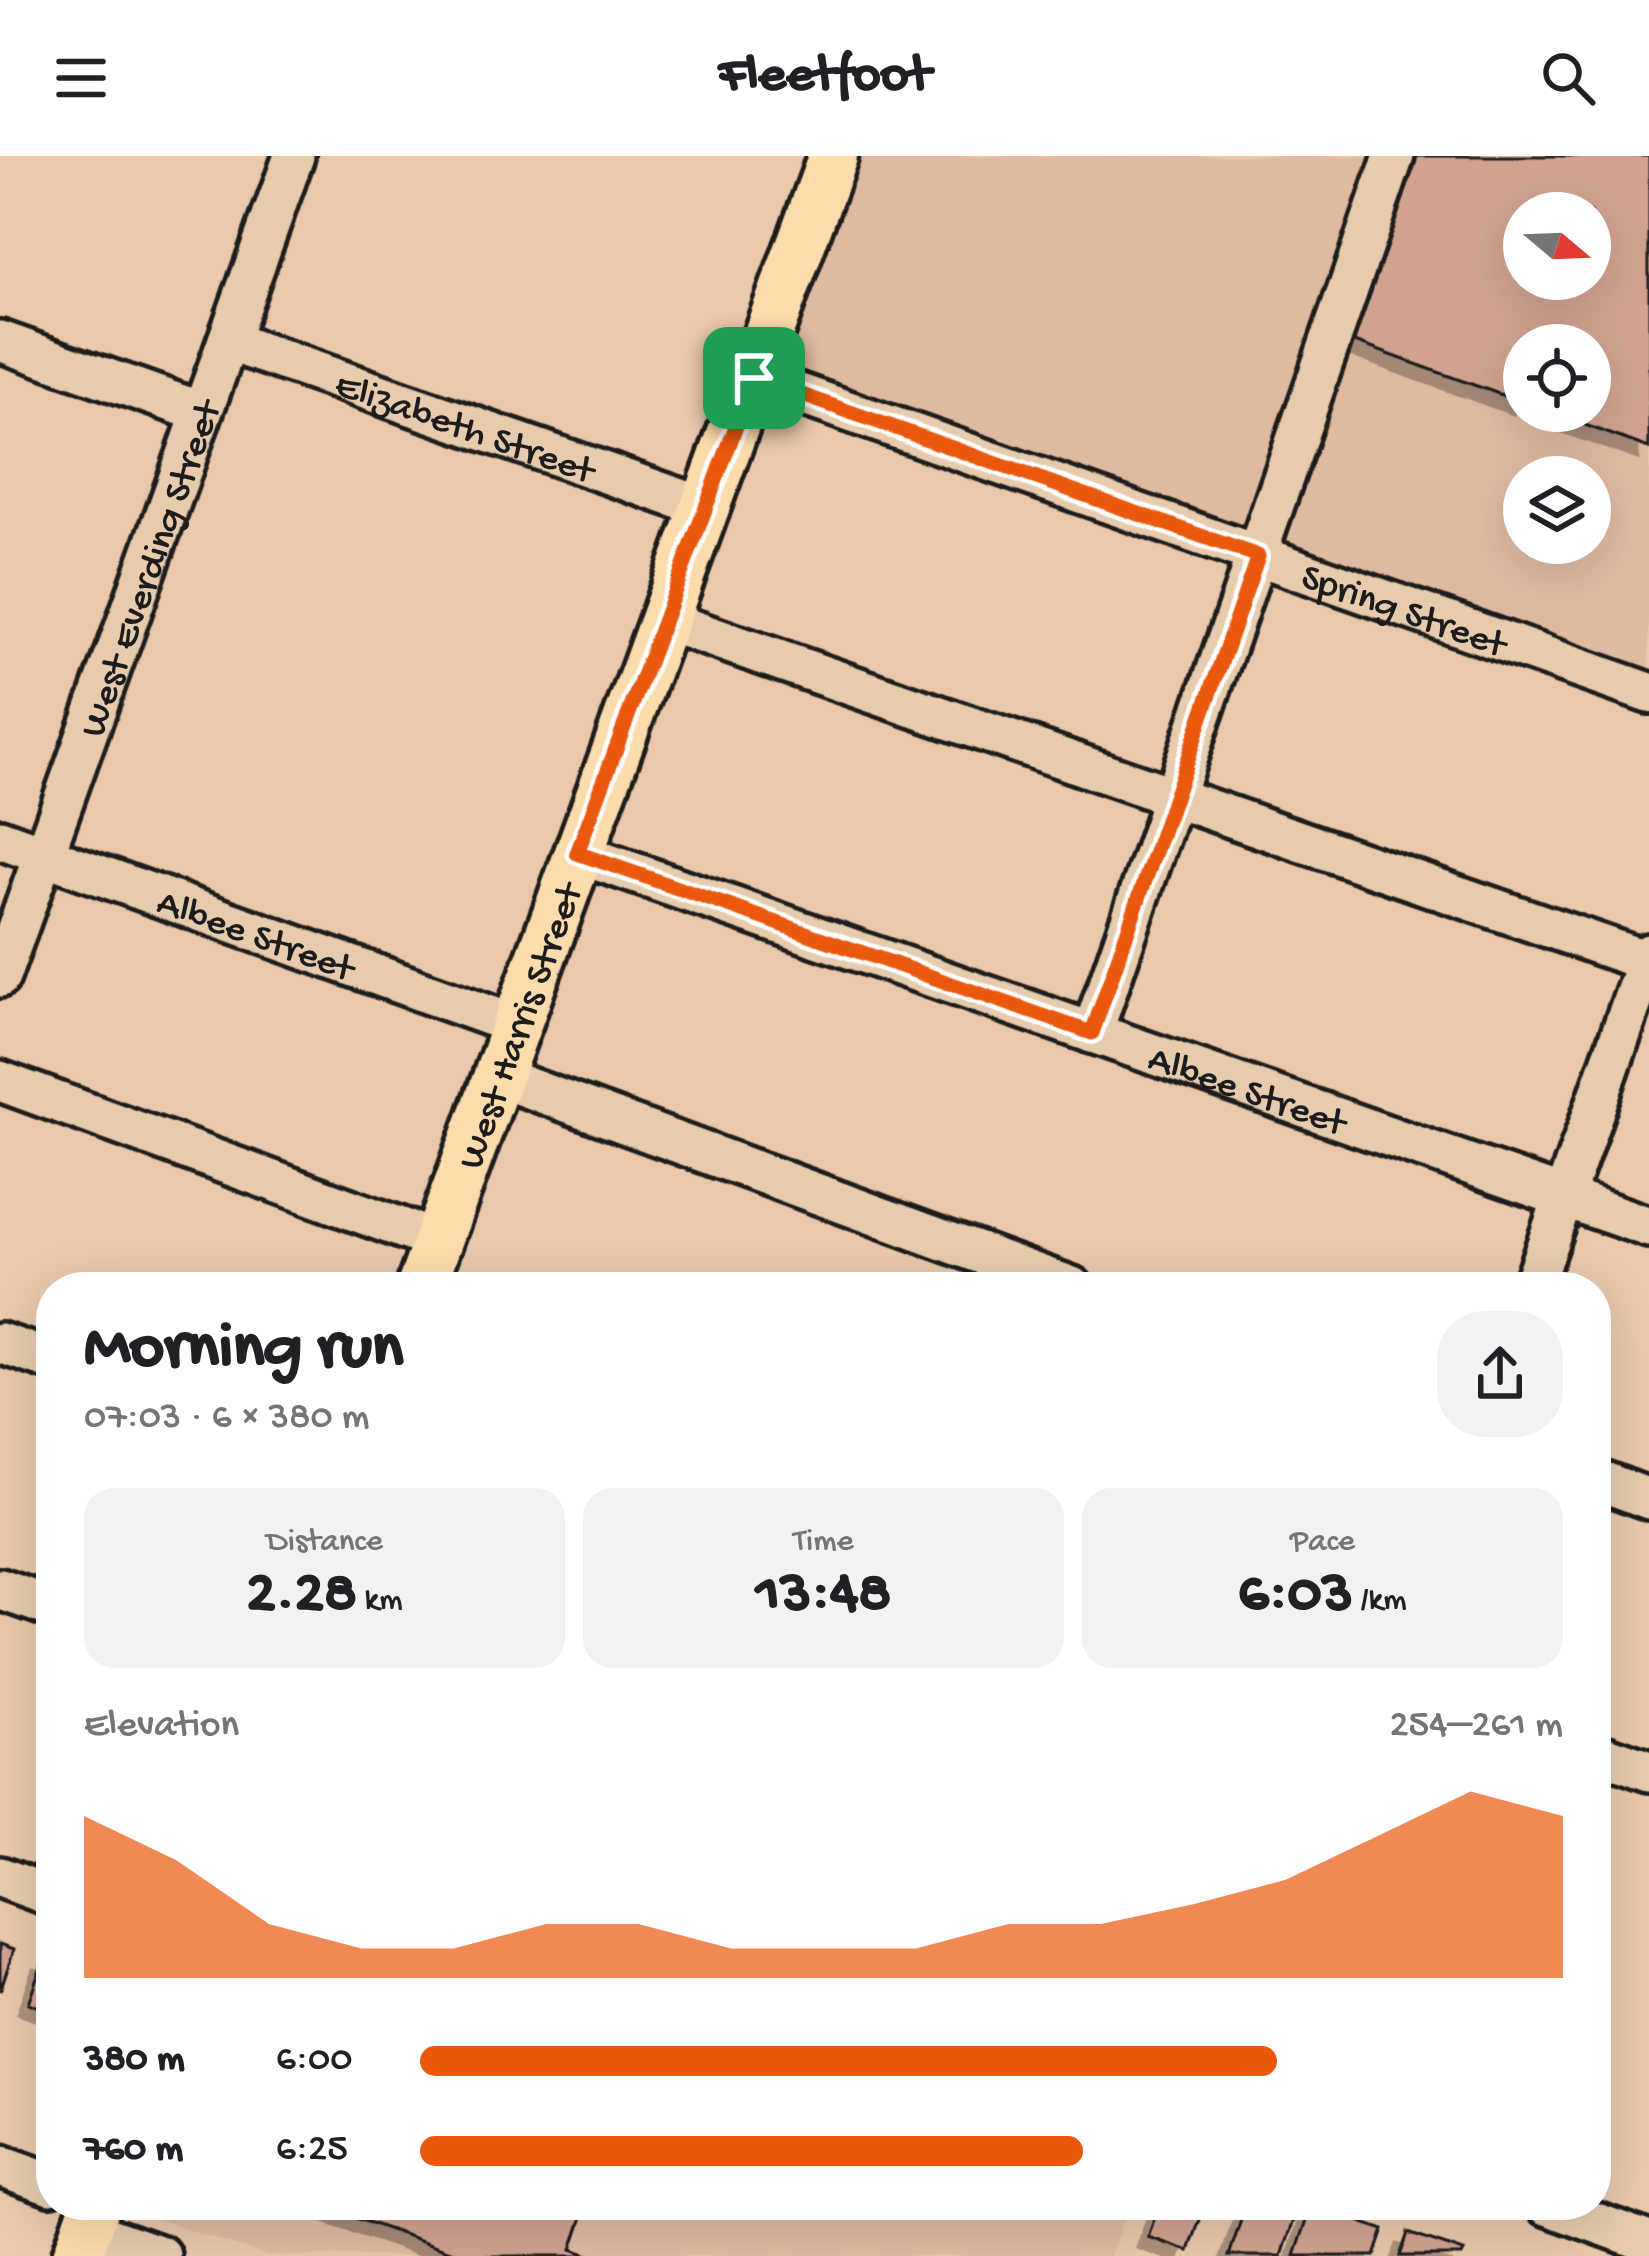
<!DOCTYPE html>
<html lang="en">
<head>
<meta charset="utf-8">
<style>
	:root { --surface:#fff; --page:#f2f2f2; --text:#202124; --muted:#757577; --accent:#ea580c }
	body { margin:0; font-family:"Gochi Hand",sans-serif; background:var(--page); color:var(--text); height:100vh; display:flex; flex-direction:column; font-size:45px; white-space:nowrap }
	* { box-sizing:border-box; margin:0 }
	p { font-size:39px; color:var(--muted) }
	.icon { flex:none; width:66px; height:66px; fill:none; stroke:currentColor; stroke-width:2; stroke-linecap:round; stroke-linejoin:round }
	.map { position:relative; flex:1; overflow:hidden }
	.side { position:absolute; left:36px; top:1116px; width:1575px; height:948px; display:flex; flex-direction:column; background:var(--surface); border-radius:48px; box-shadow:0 12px 48px #0002 }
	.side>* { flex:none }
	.needle { width:78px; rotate:109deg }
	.controls { position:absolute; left:1503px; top:36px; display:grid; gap:24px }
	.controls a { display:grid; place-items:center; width:108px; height:108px; border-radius:50%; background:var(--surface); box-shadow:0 12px 48px #0002; font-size:60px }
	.pin { position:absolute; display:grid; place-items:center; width:102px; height:102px; color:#fff; margin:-51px; border-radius:24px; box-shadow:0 6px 18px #0006 }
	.round { display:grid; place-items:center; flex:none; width:126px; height:126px; border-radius:48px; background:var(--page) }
	.head { display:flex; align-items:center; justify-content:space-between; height:204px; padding:0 48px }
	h1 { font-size:66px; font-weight:700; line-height:90px }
	.stats { display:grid; grid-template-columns:repeat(3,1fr); gap:18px; height:204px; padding:12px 48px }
	.stats div { display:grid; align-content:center; border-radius:30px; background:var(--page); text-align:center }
	.stats b { font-size:60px; font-weight:700 }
	.stats small { font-size:33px; font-weight:400 }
	.stats p { font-size:33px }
	.chart { height:336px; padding:24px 48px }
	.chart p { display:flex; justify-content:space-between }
	.chart svg { width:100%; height:216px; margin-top:12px; fill:var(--accent); opacity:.7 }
	ul { padding:0 48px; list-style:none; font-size:39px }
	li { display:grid; grid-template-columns:192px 144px 1fr; align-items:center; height:90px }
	li i { height:30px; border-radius:15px; background:var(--accent) }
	header { display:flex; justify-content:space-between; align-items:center; height:156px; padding:0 48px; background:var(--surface); font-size:54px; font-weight:700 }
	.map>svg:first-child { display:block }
	.built { fill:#debaa1; fill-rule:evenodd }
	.building { fill:#d1a290; stroke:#1c1c1c; stroke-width:3; fill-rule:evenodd; filter:url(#shadow) }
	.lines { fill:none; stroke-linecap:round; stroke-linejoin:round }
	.minor-casing { stroke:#1c1c1c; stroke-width:48 }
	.major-casing { stroke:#1c1c1c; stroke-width:57 }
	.minor { stroke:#e6cbad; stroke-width:39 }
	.major { stroke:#fcdcac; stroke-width:48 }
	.route-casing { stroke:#fff; stroke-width:24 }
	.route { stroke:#ea580c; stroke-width:15 }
	.labels { text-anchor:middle; stroke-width:12; stroke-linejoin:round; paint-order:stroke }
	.street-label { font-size:39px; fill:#1c1c1c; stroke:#e6cbad }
</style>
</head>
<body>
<header><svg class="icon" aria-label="menu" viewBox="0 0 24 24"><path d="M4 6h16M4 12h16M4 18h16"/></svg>Fleetfoot<svg class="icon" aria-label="search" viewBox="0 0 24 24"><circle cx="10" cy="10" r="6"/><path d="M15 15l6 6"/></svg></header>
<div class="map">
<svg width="1649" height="2100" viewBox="0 0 1649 2100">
	<defs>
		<filter id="shadow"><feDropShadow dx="-11" dy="11" stdDeviation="0" flood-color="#0004"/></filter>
	</defs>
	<rect width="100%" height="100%" fill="#e9c8ac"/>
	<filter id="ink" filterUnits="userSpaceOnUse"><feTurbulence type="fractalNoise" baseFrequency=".00833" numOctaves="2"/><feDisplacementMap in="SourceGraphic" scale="24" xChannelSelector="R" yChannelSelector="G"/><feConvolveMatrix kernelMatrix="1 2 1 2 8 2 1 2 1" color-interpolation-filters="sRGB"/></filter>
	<g filter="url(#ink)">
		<g class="built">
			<path d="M 833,0 L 1649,0 L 1649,538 L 754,222 ZM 1524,57 L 1590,57 L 1590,123 L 1524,123 ZM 1524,189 L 1590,189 L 1590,255 L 1524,255 ZM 1524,321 L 1590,321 L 1590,387 L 1524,387 Z"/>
			<polygon points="145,2049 1128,2049 1110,2100 266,2100 145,2059"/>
		</g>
		<g class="building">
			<path d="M 1413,0 L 1649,0 L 1649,292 L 1546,255 L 1590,255 L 1590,189 L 1524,189 L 1524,247 L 1352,185 ZM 1524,57 L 1590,57 L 1590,123 L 1524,123 Z"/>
			<polygon points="0,1788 14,1793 0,1835"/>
			<polygon points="44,1801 51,1803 51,1855 28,1847"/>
			<polygon points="318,2049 563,2049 561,2053 583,2061 572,2093 591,2100 465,2100"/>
			<polygon points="1159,2049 1205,2049 1189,2095 1148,2081"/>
			<polygon points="1246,2049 1299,2049 1282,2100 1229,2100"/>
			<polygon points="1312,2049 1384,2074 1375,2100 1295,2100"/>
			<polygon points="1408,2077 1464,2096 1462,2100 1400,2100"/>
		</g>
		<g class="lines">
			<defs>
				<g id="minor">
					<polyline points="0,185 201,256"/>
					<path id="s1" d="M 228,185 L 706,352"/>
					<path id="s2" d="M 754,222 L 1649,537"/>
					<polyline points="666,465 1649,806"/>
					<path id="s3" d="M 0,683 L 515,869"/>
					<path id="s4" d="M 577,697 L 1649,1071"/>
					<path id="s5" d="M 0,821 L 294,0"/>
					<polyline points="1092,877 1394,0"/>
					<polyline points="496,920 1072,1131"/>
					<polyline points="0,925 437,1085"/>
					<polyline points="1532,1131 1649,798"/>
					<polyline points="0,1187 51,1204"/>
					<polyline points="1596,1323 1649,1343"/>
					<polyline points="0,1433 51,1451"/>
					<polyline points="1596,1596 1649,1615"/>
					<polyline points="0,1721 51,1740"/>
					<polyline points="0,2010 51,2028"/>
					<polyline points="1547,2049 1649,2086"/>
					<polyline points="86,2074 160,2100"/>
				</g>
				<g id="major">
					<path id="s6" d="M 421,1131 L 833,0"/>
					<polyline points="77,2100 95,2049"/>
				</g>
			</defs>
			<use href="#minor" class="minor-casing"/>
			<use href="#major" class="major-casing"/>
			<use href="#minor" class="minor"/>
			<use href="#major" class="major"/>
		</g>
	</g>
	<g class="lines" filter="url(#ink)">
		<defs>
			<polygon id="route" points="754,222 1258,400 1092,877 577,697"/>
		</defs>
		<use href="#route" class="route-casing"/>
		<use href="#route" class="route"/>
	</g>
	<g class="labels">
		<g class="street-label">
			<text dy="14" stroke="none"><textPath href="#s1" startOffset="252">Elizabeth Street</textPath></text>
			<text dy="14" stroke="none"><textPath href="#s5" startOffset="435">West Everding Street</textPath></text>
			<text dy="14" stroke="none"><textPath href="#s2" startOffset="690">Spring Street</textPath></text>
			<text dy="14" stroke="none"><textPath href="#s3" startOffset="273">Albee Street</textPath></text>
			<text dy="14" stroke="none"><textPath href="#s6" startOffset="279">West Harris Street</textPath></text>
			<text dy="14" stroke="none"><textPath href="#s4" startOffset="711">Albee Street</textPath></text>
		</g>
	</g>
</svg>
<div class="controls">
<a><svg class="needle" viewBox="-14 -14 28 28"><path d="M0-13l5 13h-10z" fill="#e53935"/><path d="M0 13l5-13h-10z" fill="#757577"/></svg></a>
<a><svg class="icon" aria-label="locate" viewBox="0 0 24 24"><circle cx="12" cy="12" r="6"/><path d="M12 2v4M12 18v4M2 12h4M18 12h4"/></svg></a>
<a><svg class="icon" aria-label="layers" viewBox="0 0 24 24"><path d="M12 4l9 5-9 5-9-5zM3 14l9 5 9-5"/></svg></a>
</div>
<div class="pin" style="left:754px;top:222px;background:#1e9e55"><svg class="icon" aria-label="arrive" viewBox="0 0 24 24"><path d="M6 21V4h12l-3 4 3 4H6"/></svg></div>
<section class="side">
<div class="head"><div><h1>Morning run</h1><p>07:03 · 6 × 380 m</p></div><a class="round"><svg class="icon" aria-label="share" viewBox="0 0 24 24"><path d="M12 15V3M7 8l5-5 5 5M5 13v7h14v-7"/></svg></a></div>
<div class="stats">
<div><p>Distance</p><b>2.28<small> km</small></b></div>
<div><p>Time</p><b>13:48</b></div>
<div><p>Pace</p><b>6:03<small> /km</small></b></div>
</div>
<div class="chart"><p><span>Elevation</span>254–261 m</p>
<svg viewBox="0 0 160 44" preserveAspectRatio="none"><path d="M0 44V11L10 20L20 33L30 38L40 38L50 33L60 33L70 38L80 38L90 38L100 33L110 33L120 29L130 24L140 15L150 6L160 11V44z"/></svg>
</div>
<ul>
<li><b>380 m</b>6:00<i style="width:75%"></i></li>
<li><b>760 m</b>6:25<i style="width:58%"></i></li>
</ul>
</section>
</div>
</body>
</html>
